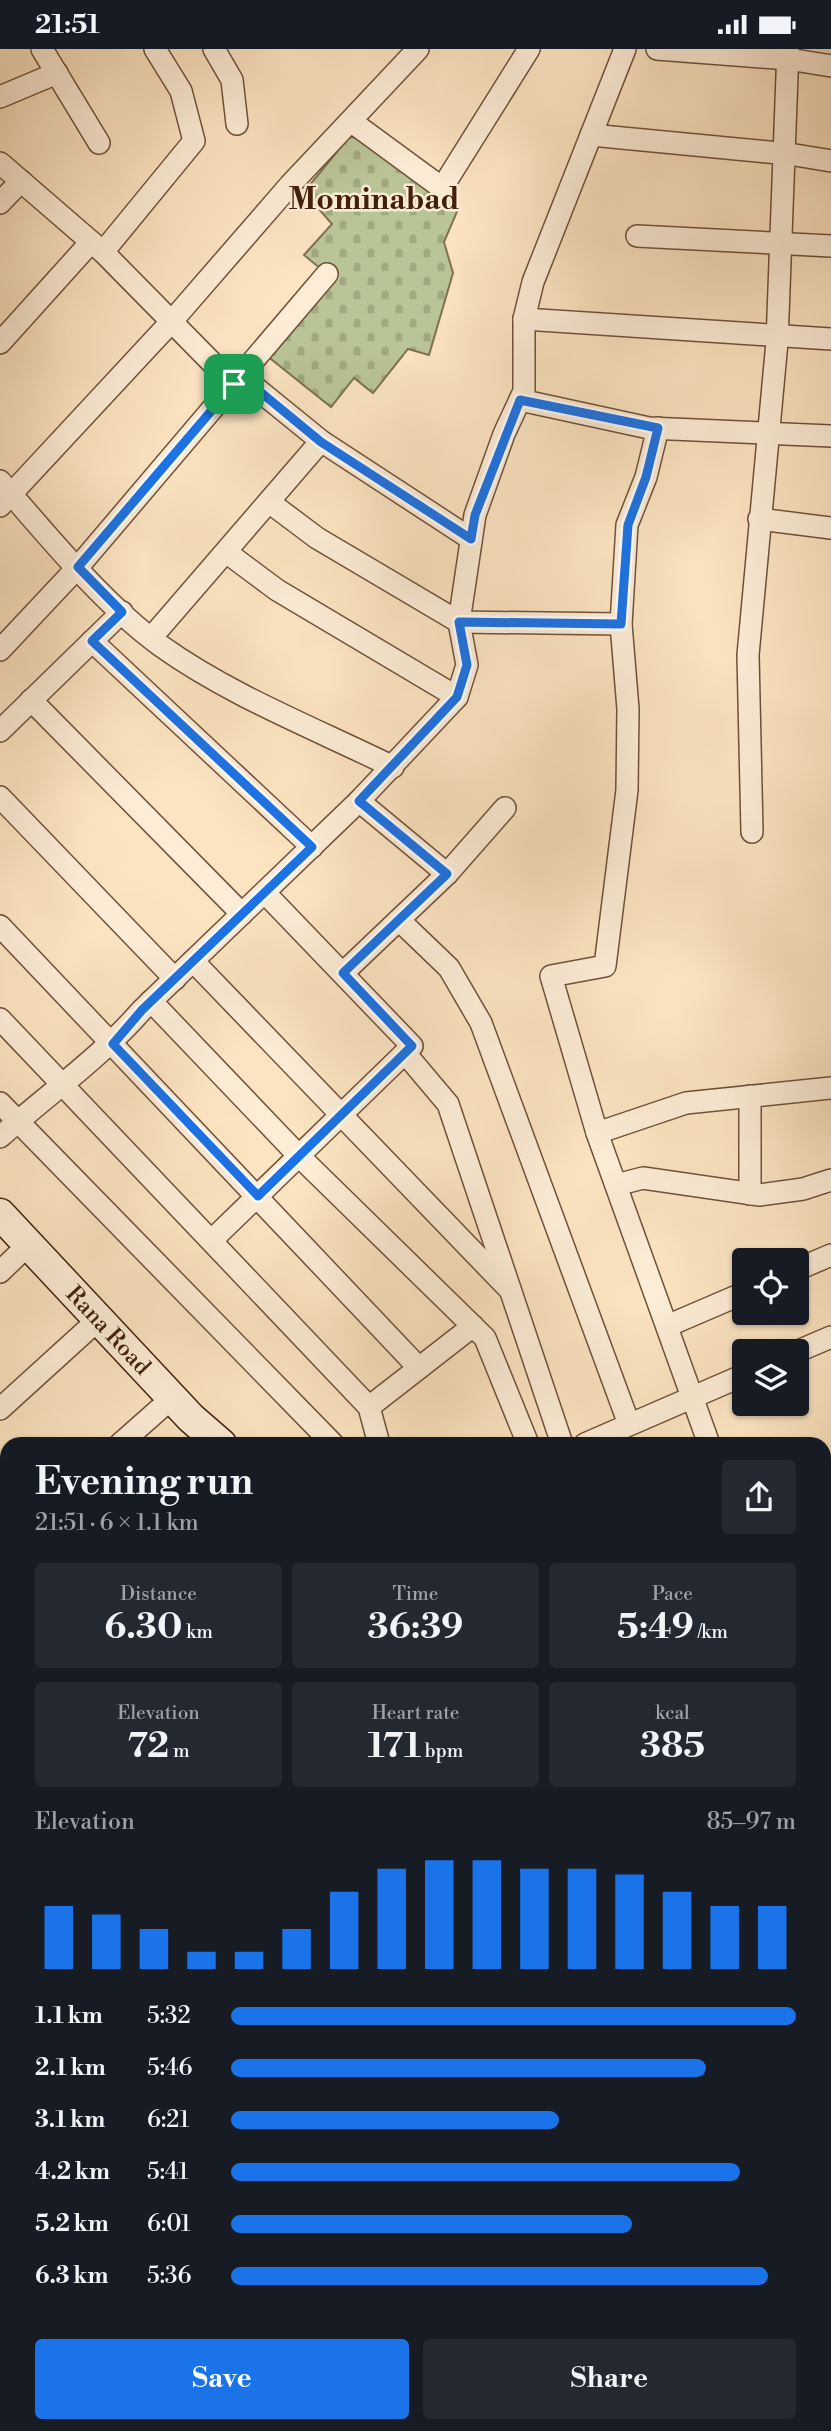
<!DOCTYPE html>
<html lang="en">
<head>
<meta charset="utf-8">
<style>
	:root { --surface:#171b24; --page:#242831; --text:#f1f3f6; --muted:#9ea1a6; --accent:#1a73e8 }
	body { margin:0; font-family:"Libre Bodoni",serif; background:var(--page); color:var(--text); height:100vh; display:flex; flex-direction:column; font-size:26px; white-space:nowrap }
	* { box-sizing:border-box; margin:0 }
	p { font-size:23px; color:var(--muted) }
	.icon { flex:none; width:38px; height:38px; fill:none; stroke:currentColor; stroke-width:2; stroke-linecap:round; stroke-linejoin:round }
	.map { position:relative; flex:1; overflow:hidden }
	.panel { position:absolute; left:0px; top:1388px; width:831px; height:996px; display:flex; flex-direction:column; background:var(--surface); border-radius:21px 21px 0 0; box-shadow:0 2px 5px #0004 }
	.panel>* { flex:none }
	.controls { position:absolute; left:732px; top:1199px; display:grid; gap:14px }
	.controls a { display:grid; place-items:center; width:77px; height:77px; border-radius:7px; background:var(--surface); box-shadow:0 2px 5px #0004; font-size:35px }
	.pin { position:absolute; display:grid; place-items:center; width:60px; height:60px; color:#fff; margin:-30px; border-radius:14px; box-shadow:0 4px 10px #0006 }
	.round { display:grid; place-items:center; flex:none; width:74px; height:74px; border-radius:7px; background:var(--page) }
	.overview { display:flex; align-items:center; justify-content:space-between; height:119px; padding:0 35px }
	h1 { font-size:38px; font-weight:700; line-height:52px }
	.stats { display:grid; grid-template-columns:repeat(3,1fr); gap:10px; height:119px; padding:7px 35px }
	.stats div { display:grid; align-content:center; border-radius:7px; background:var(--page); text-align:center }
	.stats b { font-size:35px; font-weight:700 }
	.stats small { font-size:19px; font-weight:400 }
	.stats p { font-size:19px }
	.chart { height:196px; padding:14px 35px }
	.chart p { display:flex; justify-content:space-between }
	.chart svg { width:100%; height:126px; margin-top:7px; stroke:var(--accent); stroke-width:6 }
	.primary-button { display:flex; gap:14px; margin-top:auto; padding:14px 35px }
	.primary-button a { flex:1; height:80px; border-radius:7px; background:var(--accent); color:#fff; font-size:28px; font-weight:700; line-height:80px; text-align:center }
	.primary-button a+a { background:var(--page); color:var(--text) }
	ul { padding:0 35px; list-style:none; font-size:23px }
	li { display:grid; grid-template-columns:112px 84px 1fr; align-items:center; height:52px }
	li i { height:18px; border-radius:9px; background:var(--accent) }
	.status { display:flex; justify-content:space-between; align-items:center; height:49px; padding:0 35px; background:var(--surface); direction:ltr }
	.status svg { height:19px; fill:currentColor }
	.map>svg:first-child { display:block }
	.cemetery { fill:url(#cemetery-stones); stroke:#7e7252; stroke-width:2 }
	.garden { fill:#bac597; stroke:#7e7252; stroke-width:2 }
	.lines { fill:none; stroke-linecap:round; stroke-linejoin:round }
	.street-casing { stroke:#70513a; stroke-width:24 }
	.secondary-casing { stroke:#41200c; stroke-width:33 }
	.primary-casing { stroke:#41200c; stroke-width:37 }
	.street { stroke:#fdedd7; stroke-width:21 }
	.secondary { stroke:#fdedd7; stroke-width:30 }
	.primary { stroke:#eec281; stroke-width:33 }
	.route-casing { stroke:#fff; stroke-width:14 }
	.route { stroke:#1a73e8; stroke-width:9 }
	.labels { text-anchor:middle; stroke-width:5; stroke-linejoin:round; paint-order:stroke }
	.street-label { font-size:23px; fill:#41200c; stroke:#fdedd7 }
	.district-label { font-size:30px; font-weight:bold; fill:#41200c; stroke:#fdedd7 }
</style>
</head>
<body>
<div class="status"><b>21:51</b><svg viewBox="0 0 49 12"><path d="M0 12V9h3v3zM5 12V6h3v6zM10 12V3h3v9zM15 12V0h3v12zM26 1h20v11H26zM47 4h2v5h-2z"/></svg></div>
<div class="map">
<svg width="831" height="2382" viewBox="0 0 831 2382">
	<defs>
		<pattern id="cemetery-stones" width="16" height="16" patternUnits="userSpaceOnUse" patternTransform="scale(1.75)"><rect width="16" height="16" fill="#bac597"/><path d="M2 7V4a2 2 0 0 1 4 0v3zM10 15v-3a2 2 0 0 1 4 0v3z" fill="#a1a981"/></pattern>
	</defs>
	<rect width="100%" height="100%" fill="#fce4c2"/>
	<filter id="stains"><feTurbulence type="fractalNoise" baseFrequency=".00286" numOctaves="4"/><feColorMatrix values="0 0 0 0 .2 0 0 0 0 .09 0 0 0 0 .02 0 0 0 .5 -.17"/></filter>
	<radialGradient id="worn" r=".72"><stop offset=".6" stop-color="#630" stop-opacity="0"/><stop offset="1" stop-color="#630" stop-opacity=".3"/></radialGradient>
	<polygon class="cemetery" points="349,88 361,89 441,140 459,158 444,193 453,224 429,306 408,300 373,344 354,329 331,358 261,302 327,225 304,206 332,175 304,143"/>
	<polygon class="garden" points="565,2376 568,2382 218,2382 216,2377"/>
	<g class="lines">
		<defs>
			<g id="street">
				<polyline points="42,0 99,94"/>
				<polyline points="214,0 232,31 237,75"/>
				<polyline points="657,0 788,10 831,17"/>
				<polyline points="0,48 57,24"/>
				<polyline points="352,73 442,139 529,0"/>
				<polyline points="591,86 789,105 831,112"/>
				<polyline points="0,114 103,203 194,92 181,42 155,0"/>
				<polyline points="0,154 21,132"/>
				<polyline points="637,187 831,197"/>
				<polyline points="103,203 234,336"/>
				<polyline points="524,270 831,290"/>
				<polyline points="0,294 91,193"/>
				<polyline points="241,327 321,392 471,490"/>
				<polyline points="520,351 649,379 831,387"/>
				<polyline points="658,379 646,428 627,476 621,575 628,660 627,741 605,917 551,927 597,1084 709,1395"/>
				<path d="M 0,432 C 46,485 104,556 161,597 C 231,647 316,680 393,718"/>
				<polyline points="269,453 317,489 459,573 621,575"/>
				<polyline points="0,457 172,272 290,136 418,0"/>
				<polyline points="759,470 831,479"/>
				<polyline points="226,503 277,541 457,648"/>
				<polyline points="151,589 321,392"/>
				<polyline points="92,592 312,798"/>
				<polyline points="0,601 78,518 327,225"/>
				<polyline points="31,651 242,865"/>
				<polyline points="0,682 122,563"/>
				<polyline points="0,748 175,930"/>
				<polyline points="359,752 447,825"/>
				<polyline points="752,783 748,606 777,293 788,0"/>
				<polyline points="399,871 449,919 481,974 629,1375"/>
				<polyline points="0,877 419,1319"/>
				<polyline points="193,912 510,1241"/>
				<polyline points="343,924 447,825 505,759"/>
				<polyline points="151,952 299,1107 485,1289 528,1395"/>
				<polyline points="0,970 369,1358 379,1395"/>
				<polyline points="405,1004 448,1055 562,1395"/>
				<polyline points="750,1047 750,1145"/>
				<polyline points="0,1054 333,1395"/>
				<polyline points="597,1084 686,1054 831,1039"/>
				<path d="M 0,1088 C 47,1046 100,1009 142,961 L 359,752 L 457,648 L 467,616 L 459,573 L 475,466 L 504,385 L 524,342 L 524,270 L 533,233 L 625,0"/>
				<polyline points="616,1136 643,1129 760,1146 803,1140 831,1131"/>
				<polyline points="212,1191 412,997 265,844"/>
				<polyline points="796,1221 831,1206"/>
				<polyline points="0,1223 29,1195"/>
				<polyline points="667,1277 744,1244"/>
				<polyline points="796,1303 831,1288"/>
				<polyline points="369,1358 473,1277"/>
				<polyline points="0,1360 99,1270"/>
				<polyline points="120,1395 172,1349"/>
				<polyline points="585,1395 744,1326"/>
				<polyline points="824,1432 831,1429"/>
				<polyline points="0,1503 7,1497"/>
				<polyline points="0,1607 7,1636"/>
				<polyline points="824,1695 831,1710"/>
				<polyline points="824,1801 831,1799"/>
				<polyline points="824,1901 831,1919"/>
				<polyline points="824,1955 831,1952"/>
				<polyline points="0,2310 7,2308"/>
				<polyline points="215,2376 217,2382"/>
				<polyline points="97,2382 113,2376"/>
			</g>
			<g id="secondary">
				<path id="s1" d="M 0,1165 L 191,1369 L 221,1395"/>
				<polyline points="0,1543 7,1546"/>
				<polyline points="824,2210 831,2229"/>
			</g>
			<g id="primary">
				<polyline points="824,1614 831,1611"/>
				<polyline points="0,1916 7,1913"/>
			</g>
		</defs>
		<use href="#street" class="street-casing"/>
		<use href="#secondary" class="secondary-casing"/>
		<use href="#primary" class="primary-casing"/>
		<use href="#street" class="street"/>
		<use href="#secondary" class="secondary"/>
		<use href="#primary" class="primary"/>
	</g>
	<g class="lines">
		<defs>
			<polygon id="route" points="241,327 321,393 471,490 475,466 520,351 658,379 646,428 628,476 621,575 459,573 467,616 457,648 359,752 447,825 343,924 412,997 258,1147 113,995 142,961 312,798 92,592 122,563 78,518"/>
		</defs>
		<use href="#route" class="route-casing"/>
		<use href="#route" class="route"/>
	</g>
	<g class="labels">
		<g class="street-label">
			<text dy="8" stroke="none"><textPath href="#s1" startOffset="159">Rana Road</textPath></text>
		</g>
		<g class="district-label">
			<text x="374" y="160">Mominabad</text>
		</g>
	</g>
	<rect width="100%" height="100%" filter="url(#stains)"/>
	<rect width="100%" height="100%" fill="url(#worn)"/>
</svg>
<div class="controls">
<a><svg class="icon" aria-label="locate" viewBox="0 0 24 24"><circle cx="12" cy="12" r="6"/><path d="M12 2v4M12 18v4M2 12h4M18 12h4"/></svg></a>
<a><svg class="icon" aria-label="layers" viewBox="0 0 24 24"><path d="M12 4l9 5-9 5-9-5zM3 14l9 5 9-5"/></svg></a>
</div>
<div class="pin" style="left:234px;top:335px;background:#1e9e55"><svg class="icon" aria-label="arrive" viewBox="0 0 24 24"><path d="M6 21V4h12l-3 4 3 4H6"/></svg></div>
<section class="panel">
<div class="overview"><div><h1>Evening run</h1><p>21:51 · 6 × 1.1 km</p></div><a class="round"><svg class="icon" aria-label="share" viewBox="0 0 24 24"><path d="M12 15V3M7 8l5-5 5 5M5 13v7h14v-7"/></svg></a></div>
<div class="stats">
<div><p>Distance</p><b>6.30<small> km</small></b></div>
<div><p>Time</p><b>36:39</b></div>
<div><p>Pace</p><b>5:49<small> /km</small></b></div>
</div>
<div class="stats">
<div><p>Elevation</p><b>72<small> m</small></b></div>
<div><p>Heart rate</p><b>171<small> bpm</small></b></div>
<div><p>kcal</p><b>385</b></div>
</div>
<div class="chart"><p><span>Elevation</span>85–97 m</p>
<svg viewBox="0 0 160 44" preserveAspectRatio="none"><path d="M5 44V22M15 44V25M25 44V30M35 44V38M45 44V38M55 44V30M65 44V17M75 44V9M85 44V6M95 44V6M105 44V9M115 44V9M125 44V11M135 44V17M145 44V22M155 44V22"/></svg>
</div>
<ul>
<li><b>1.1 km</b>5:32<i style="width:100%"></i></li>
<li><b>2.1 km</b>5:46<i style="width:84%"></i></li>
<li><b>3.1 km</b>6:21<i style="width:58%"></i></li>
<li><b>4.2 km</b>5:41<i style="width:90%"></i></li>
<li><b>5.2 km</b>6:01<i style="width:71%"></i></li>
<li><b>6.3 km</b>5:36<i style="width:95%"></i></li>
</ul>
<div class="primary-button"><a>Save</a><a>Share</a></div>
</section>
</div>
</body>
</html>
